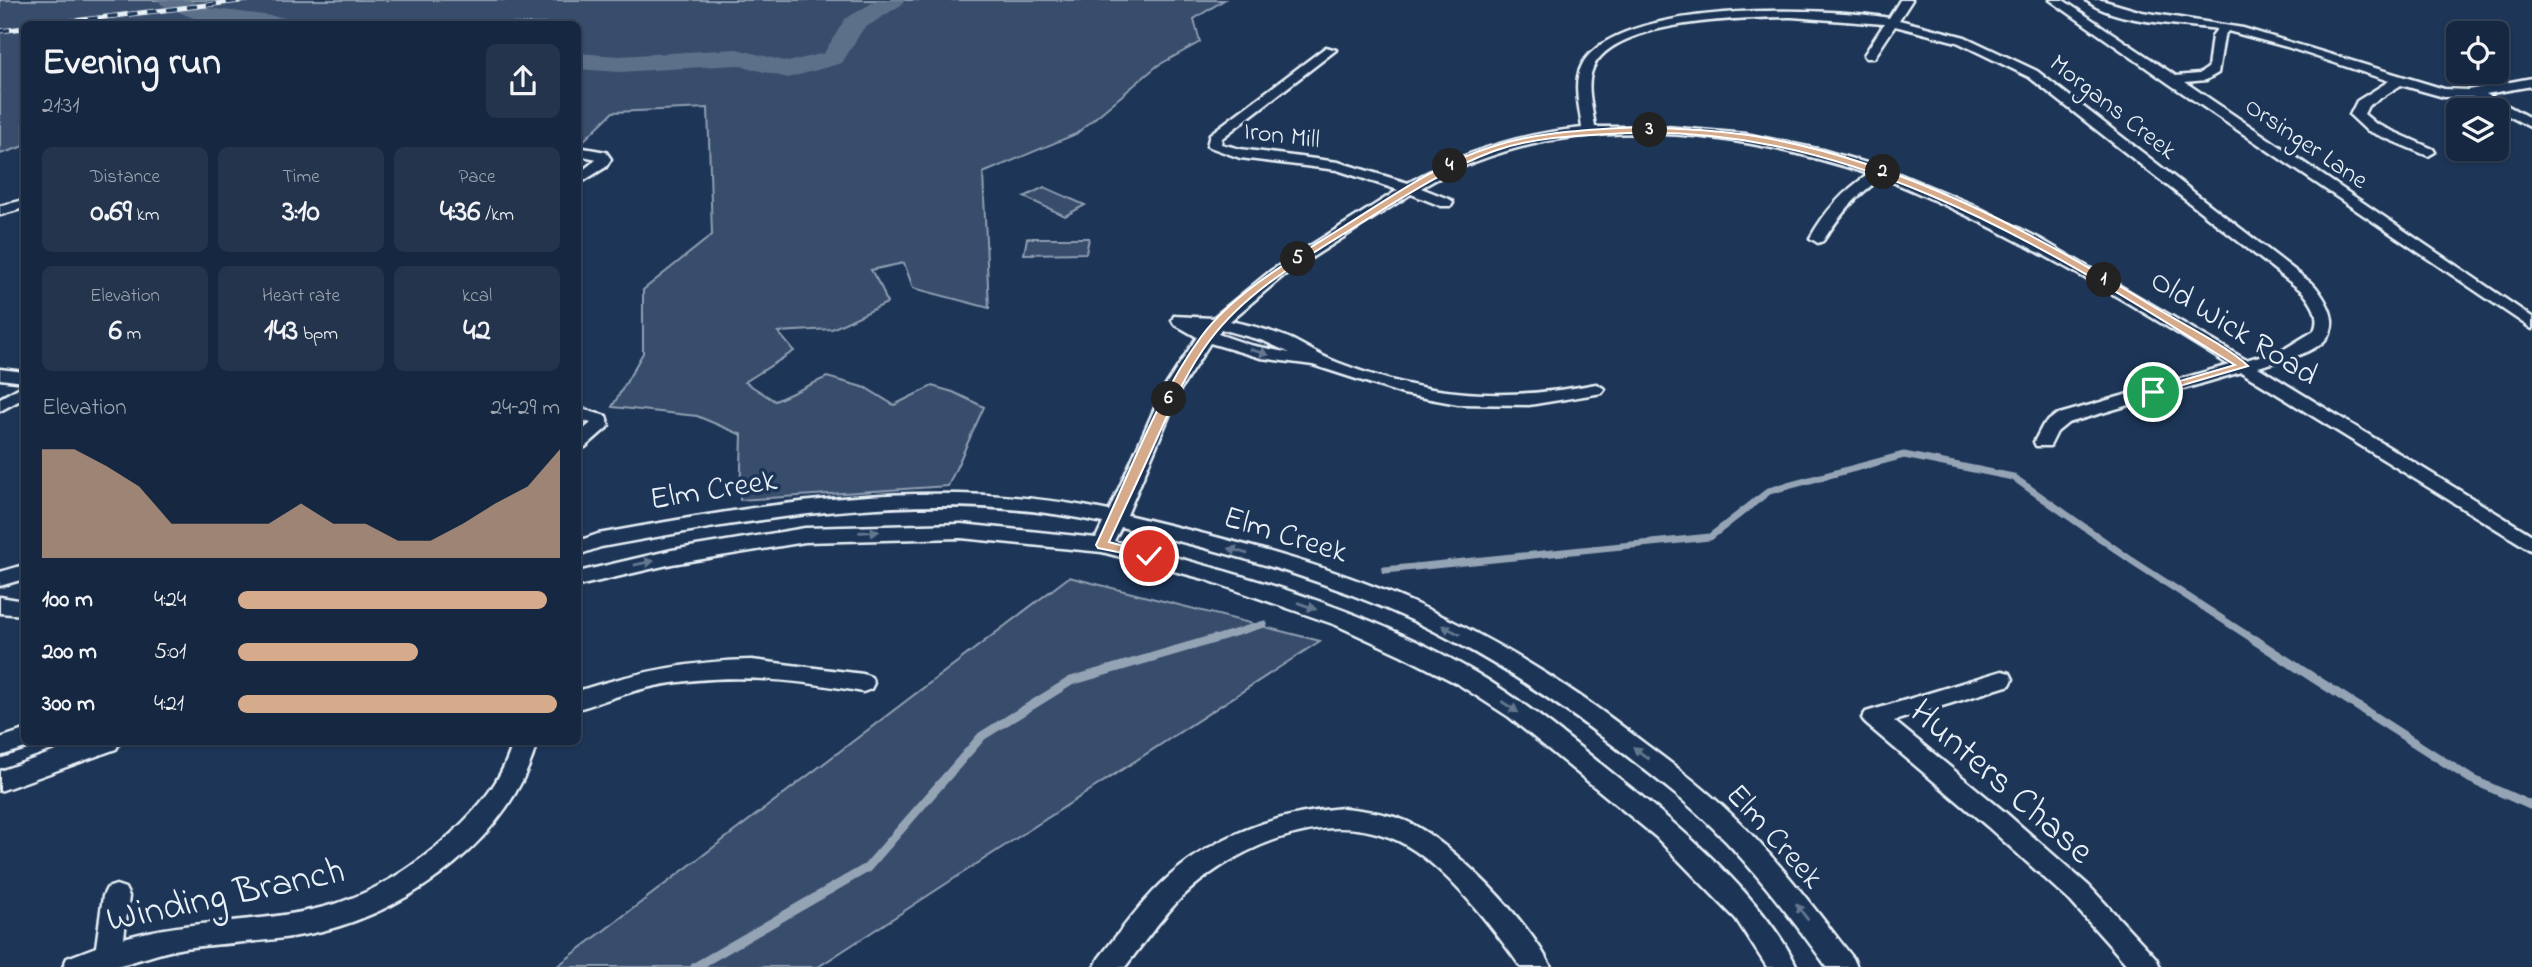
<!DOCTYPE html>
<html lang="en">
<head>
<meta charset="utf-8">
<style>
	:root { --surface:#162841; --page:#23344c; --text:#f1f3f6; --muted:#9ea6b1; --line:#35445a; --accent:#d6ab8b }
	body { margin:0; font-family:"Indie Flower",sans-serif; background:var(--page); color:var(--text); height:100vh; display:flex; flex-direction:column; font-size:26px; white-space:nowrap }
	* { box-sizing:border-box; margin:0 }
	p { font-size:23px; color:var(--muted) }
	.icon { flex:none; width:38px; height:38px; fill:none; stroke:currentColor; stroke-width:2; stroke-linecap:round; stroke-linejoin:round }
	.map { position:relative; flex:1; overflow:hidden }
	.side { position:absolute; left:21px; top:21px; width:560px; height:724px; display:flex; flex-direction:column; background:var(--surface); border-radius:10px; box-shadow:0 2px 5px #0004,0 0 0 2px var(--line) }
	.side>* { flex:none }
	.buttons { position:absolute; left:2446px; top:21px; display:grid; gap:14px }
	.buttons a { display:grid; place-items:center; width:63px; height:63px; border-radius:10px; background:var(--surface); box-shadow:0 2px 5px #0004,0 0 0 2px var(--line); font-size:35px }
	.pin { position:absolute; display:grid; place-items:center; width:60px; height:60px; color:#fff; margin:-30px; border:4px solid #fff; border-radius:50%; box-shadow:0 2px 7px #0007 }
	.km { position:absolute; width:35px; height:35px; margin:-18px; border-radius:50%; background:#222; color:#fff; font-size:19px; line-height:35px; text-align:center }
	.round { display:grid; place-items:center; flex:none; width:74px; height:74px; border-radius:10px; background:var(--page) }
	.overview { display:flex; align-items:center; justify-content:space-between; height:119px; padding:0 21px }
	h1 { font-size:38px; font-weight:700; line-height:52px }
	.metrics { display:grid; grid-template-columns:repeat(3,1fr); gap:10px; height:119px; padding:7px 21px }
	.metrics div { display:grid; align-content:center; border-radius:10px; background:var(--page); text-align:center }
	.metrics b { font-size:30px; font-weight:700 }
	.metrics small { font-size:19px; font-weight:400 }
	.metrics p { font-size:19px }
	.chart { height:196px; padding:14px 21px }
	.chart p { display:flex; justify-content:space-between }
	.chart svg { width:100%; height:126px; margin-top:7px; fill:var(--accent); opacity:.7 }
	ul { padding:0 21px; list-style:none; font-size:23px }
	li { display:grid; grid-template-columns:112px 84px 1fr; align-items:center; height:52px }
	li i { height:18px; border-radius:9px; background:var(--accent) }
	.map>svg:first-child { display:block }
	.green { fill:#374d6c; stroke:#909fb2; stroke-width:2 }
	.lines { fill:none; stroke-linecap:round; stroke-linejoin:round }
	.stream-far1 { stroke:#95a4b5; stroke-width:7 }
	.stream { stroke:#95a4b5; stroke-width:9 }
	.river { fill:#5d7089; fill-rule:evenodd }
	.street-casing { stroke:#e8f1f8; stroke-width:5 }
	.street { fill:#1d3557; fill-rule:evenodd }
	.rail-casing { stroke:#e8f1f8; stroke-width:5 }
	.rail { stroke:#1d3557; stroke-width:3.5; stroke-dasharray:10; stroke-linecap:butt }
	.oneway { fill:#64778f }
	.route { fill:#d6ab8b; stroke:#fff; stroke-width:2 }
	.labels { text-anchor:middle; stroke-width:7; stroke-linejoin:round; paint-order:stroke }
	.far-street-label { font-size:26px; fill:#e8f1f8; stroke:#1d3557 }
	.street-label { font-size:32px; fill:#e8f1f8; stroke:#1d3557 }
	.near-street-label { font-size:38px; fill:#e8f1f8; stroke:#1d3557 }
</style>
</head>
<body>
<div class="map">
<svg width="2532" height="967" viewBox="0 0 2532 967">
	<rect width="100%" height="100%" fill="#1d3557"/>
	<filter id="ink" filterUnits="userSpaceOnUse"><feTurbulence type="fractalNoise" baseFrequency=".0143" numOctaves="2"/><feDisplacementMap in="SourceGraphic" scale="14" xChannelSelector="R" yChannelSelector="G"/><feConvolveMatrix kernelMatrix="1 2 1 2 8 2 1 2 1" color-interpolation-filters="sRGB"/></filter>
	<g filter="url(#ink)">
		<g class="green">
			<polygon points="0,0 1224,0 1194,19 1200,42 1157,66 1076,134 983,173 989,308 913,288 904,263 871,270 882,289 887,303 832,329 778,332 794,351 745,382 775,401 827,377 866,388 894,405 932,386 953,392 984,407 948,486 740,500 742,435 697,416 612,407 643,353 643,290 712,235 708,108 613,112 578,146 578,24 24,24 24,146 0,154"/>
			<polygon points="1044,187 1085,205 1065,216 1024,197"/>
			<polygon points="1027,238 1089,238 1086,253 1024,254"/>
			<polygon points="1069,577 1320,641 818,967 556,967"/>
		</g>
		<g class="lines">
			<g class="stream-far1">
				<polyline points="1385,570 1710,537 1769,491 1904,455 2013,477 2131,560 2256,641"/>
				<polyline points="1208,641 1264,624"/>
			</g>
			<g class="stream">
				<polyline points="2253,639 2471,779 2532,806"/>
				<polyline points="695,967 867,868 982,736 1071,681 1214,639"/>
			</g>
			<g class="river">
				<polygon points="158,0 189,0 208,8 280,17 289,19 292,24 203,22 162,5"/>
				<polygon points="877,0 905,0 901,5 863,29 842,63 788,78 737,65 619,72 578,69 578,53 619,56 737,49 788,62 824,53 845,19"/>
			</g>
			<defs>
				<g id="street">
					<path d="M 1900,0 L 1912,0 L 1899,20 L 1965,37 L 2037,71 L 2315,286 C 2361,344 2305,354 2258,367 L 2532,535 L 2532,551 L 2241,372 L 2068,423 L 2057,432 L 2050,446 L 2036,446 L 2034,442 L 2043,425 L 2056,415 L 2229,365 C 2119,296 2010,231 1890,181 L 1882,178 C 1855,196 1840,215 1823,241 L 1818,243 L 1810,238 C 1825,211 1843,191 1869,174 C 1724,127 1557,108 1421,188 L 1451,200 L 1453,203 L 1451,206 L 1441,206 L 1411,194 L 1283,276 L 1230,321 C 1250,325 1272,331 1291,339 C 1307,347 1322,357 1339,363 C 1426,397 1505,402 1596,384 L 1605,389 L 1602,393 L 1529,405 L 1458,404 L 1403,394 L 1313,365 L 1261,358 L 1210,343 L 1180,390 L 1127,515 C 1224,538 1323,563 1414,603 C 1497,640 1573,687 1644,743 C 1674,765 1703,787 1730,813 C 1776,857 1814,908 1853,958 L 1857,967 L 1827,967 C 1792,919 1755,870 1713,828 C 1689,804 1663,784 1636,763 C 1554,698 1467,641 1370,602 C 1290,569 1205,547 1121,527 L 1114,541 C 1237,573 1366,608 1476,673 C 1535,708 1587,754 1641,796 C 1694,839 1768,905 1797,967 L 1767,967 L 1736,919 L 1656,837 L 1509,717 L 1458,684 L 1401,655 L 1336,625 L 1204,579 L 1102,552 L 961,538 L 805,542 L 672,564 L 578,586 L 578,572 L 672,550 L 805,528 L 961,524 L 1096,538 L 1103,523 C 937,486 766,517 601,547 L 578,555 L 578,541 L 598,534 C 766,503 939,474 1109,511 L 1163,390 L 1197,337 L 1174,324 L 1172,320 L 1174,316 L 1213,318 L 1272,270 L 1398,190 L 1337,170 L 1240,158 L 1207,146 L 1210,134 L 1326,47 L 1336,50 L 1222,138 L 1221,144 L 1240,149 L 1338,162 L 1408,183 C 1463,152 1519,134 1582,128 C 1580,108 1572,84 1582,65 C 1617,0 1825,7 1889,18 ZM 1792,17 L 1884,24 L 1864,55 L 1866,58 L 1874,58 L 1895,26 L 1957,42 L 2029,77 L 2303,292 C 2312,304 2321,316 2314,331 L 2286,348 L 2246,360 L 2040,239 L 1971,204 L 1887,169 L 1822,150 L 1746,134 L 1666,127 L 1595,127 C 1593,109 1585,86 1593,68 C 1615,19 1745,18 1792,17 ZM 1221,329 L 1264,341 L 1290,353 L 1250,345 L 1218,334 Z"/>
					<path d="M 2050,0 L 2063,0 L 2176,76 L 2199,74 L 2208,68 L 2212,36 L 2217,29 C 2182,24 2113,23 2086,0 L 2101,0 L 2142,12 L 2243,28 L 2444,89 L 2468,90 L 2532,78 L 2532,86 L 2486,94 L 2532,119 L 2532,128 L 2472,97 L 2444,97 L 2401,85 L 2368,106 L 2364,114 L 2376,124 L 2433,149 L 2435,152 L 2428,156 L 2366,130 L 2350,115 L 2357,101 L 2389,81 L 2287,47 L 2228,31 L 2224,36 L 2218,73 L 2206,80 L 2185,82 L 2532,317 L 2532,329 L 2168,83 Z"/>
					<polygon points="578,147 606,152 611,159 606,167 580,183 578,183 578,174 597,159 578,155"/>
					<polygon points="24,200 24,208 0,215 0,206"/>
					<polygon points="0,369 24,372 24,382 0,379"/>
					<polygon points="24,385 24,398 0,411 0,398"/>
					<polygon points="578,408 606,416 609,426 585,447 578,449 578,434 591,423 578,419"/>
					<polygon points="24,565 24,579 0,586 0,572"/>
					<polygon points="0,597 24,601 24,615 0,613"/>
					<path d="M 752,660 L 863,674 L 871,677 L 874,683 L 871,689 L 863,692 C 793,679 726,672 655,686 C 628,691 603,702 578,709 L 578,691 C 636,672 691,661 752,660 Z"/>
					<polygon points="2002,671 2010,673 2013,679 2010,685 1894,721 2006,813 2089,886 2156,958 2160,967 2129,967 2071,902 1988,827 1866,724 1862,718 1866,712"/>
					<polygon points="24,730 24,742 34,742 32,746 0,756 0,738"/>
					<polygon points="81,742 120,742 116,749 0,791 0,771"/>
					<path d="M 513,742 L 537,742 C 512,836 413,909 322,931 C 277,942 230,942 184,948 C 159,952 136,962 111,967 C 97,967 79,967 63,967 L 67,958 L 96,947 L 103,896 L 107,888 L 116,885 L 125,888 L 129,896 L 124,938 C 190,919 258,924 324,907 C 372,895 416,866 452,833 C 480,807 503,779 513,742 Z"/>
					<path d="M 1343,808 C 1364,810 1386,813 1406,821 C 1451,841 1530,922 1551,967 L 1521,967 C 1490,924 1439,856 1389,837 C 1318,809 1229,850 1179,900 C 1159,921 1143,944 1125,967 L 1095,967 L 1099,958 C 1119,933 1138,906 1162,883 C 1211,836 1276,813 1343,808 Z"/>
				</g>
			</defs>
			<use href="#street" class="street-casing"/>
			<use href="#street" class="street"/>
			<defs>
				<g id="rail">
					<polyline points="48,24 248,0"/>
					<polyline points="0,31 24,28"/>
				</g>
			</defs>
			<use href="#rail" class="rail-casing"/>
			<use href="#rail" class="rail"/>
		</g>
		<defs><path id="oneway-solid" d="M-6-.8H1V-3.2L6.5 0L1 3.2V.8H-6Z" transform="scale(1.75)"/></defs>
		<g class="oneway">
			<use href="#oneway-solid" transform="translate(1259 352) rotate(16)"/>
			<use href="#oneway-solid" transform="translate(869 532) rotate(-2)"/>
			<use href="#oneway-solid" transform="translate(1238 551) rotate(-163)"/>
			<use href="#oneway-solid" transform="translate(644 563) rotate(-12)"/>
			<use href="#oneway-solid" transform="translate(1307 606) rotate(20)"/>
			<use href="#oneway-solid" transform="translate(1451 630) rotate(-153)"/>
			<use href="#oneway-solid" transform="translate(1510 707) rotate(34)"/>
			<use href="#oneway-solid" transform="translate(1641 753) rotate(-142)"/>
			<use href="#oneway-solid" transform="translate(1802 912) rotate(-127)"/>
		</g>
	</g>
	<path class="route" d="M 1638,127 C 1679,129 1720,130 1760,137 C 1899,161 2030,230 2149,304 C 2177,321 2226,345 2248,366 L 2149,395 L 2149,390 L 2235,365 C 2042,245 1847,119 1609,134 C 1570,136 1531,138 1494,151 C 1446,169 1405,196 1361,223 C 1309,256 1248,289 1210,340 C 1188,369 1173,403 1158,436 C 1142,472 1125,507 1109,542 L 1153,554 L 1153,559 L 1098,548 L 1096,545 C 1129,475 1156,399 1201,337 C 1234,292 1296,257 1343,227 C 1391,197 1437,164 1491,147 C 1539,131 1589,130 1638,127 Z"/>
	<g class="labels">
		<g class="far-street-label">
			<text transform="translate(2114 106) rotate(38)" y="9">Morgans Creek</text>
			<text transform="translate(1282 134) rotate(7)" y="9">Iron Mill</text>
			<text transform="translate(2307 142) rotate(34)" y="9">Orsinger Lane</text>
		</g>
		<g class="street-label">
			<text transform="translate(2235 326) rotate(32)" y="11">Old Wick Road</text>
			<text transform="translate(713 488) rotate(-9)" y="11">Elm Creek</text>
			<text transform="translate(1286 533) rotate(17)" y="11">Elm Creek</text>
			<text transform="translate(1776 835) rotate(48)" y="11">Elm Creek</text>
		</g>
		<g class="near-street-label">
			<text transform="translate(2003 780) rotate(41)" y="13">Hunters Chase</text>
			<text transform="translate(225 893) rotate(-12)" y="13">Winding Branch</text>
		</g>
	</g>
</svg>
<div class="buttons">
<a><svg class="icon" aria-label="locate" viewBox="0 0 24 24"><circle cx="12" cy="12" r="6"/><path d="M12 2v4M12 18v4M2 12h4M18 12h4"/></svg></a>
<a><svg class="icon" aria-label="layers" viewBox="0 0 24 24"><path d="M12 4l9 5-9 5-9-5zM3 14l9 5 9-5"/></svg></a>
</div>
<div class="pin" style="left:2153px;top:392px;background:#1e9e55"><svg class="icon" aria-label="arrive" viewBox="0 0 24 24"><path d="M6 21V4h12l-3 4 3 4H6"/></svg></div>
<div class="pin" style="left:1149px;top:556px;background:#d93025"><svg class="icon" aria-label="check" viewBox="0 0 24 24"><path d="M5 12l5 5 9-10"/></svg></div>
<b class="km" style="left:2104px;top:280px">1</b>
<b class="km" style="left:1883px;top:172px">2</b>
<b class="km" style="left:1650px;top:130px">3</b>
<b class="km" style="left:1450px;top:166px">4</b>
<b class="km" style="left:1298px;top:259px">5</b>
<b class="km" style="left:1169px;top:399px">6</b>
<section class="side">
<div class="overview"><div><h1>Evening run</h1><p>21:31</p></div><a class="round"><svg class="icon" aria-label="share" viewBox="0 0 24 24"><path d="M12 15V3M7 8l5-5 5 5M5 13v7h14v-7"/></svg></a></div>
<div class="metrics">
<div><p>Distance</p><b>0.69<small> km</small></b></div>
<div><p>Time</p><b>3:10</b></div>
<div><p>Pace</p><b>4:36<small> /km</small></b></div>
</div>
<div class="metrics">
<div><p>Elevation</p><b>6<small> m</small></b></div>
<div><p>Heart rate</p><b>143<small> bpm</small></b></div>
<div><p>kcal</p><b>42</b></div>
</div>
<div class="chart"><p><span>Elevation</span>24–29 m</p>
<svg viewBox="0 0 160 44" preserveAspectRatio="none"><path d="M0 44V6L10 6L20 12L30 19L40 32L50 32L60 32L70 32L80 25L90 32L100 32L110 38L120 38L130 32L140 25L150 19L160 6V44z"/></svg>
</div>
<ul>
<li><b>100 m</b>4:24<i style="width:96%"></i></li>
<li><b>200 m</b>5:01<i style="width:56%"></i></li>
<li><b>300 m</b>4:21<i style="width:99%"></i></li>
</ul>
</section>
</div>
</body>
</html>
